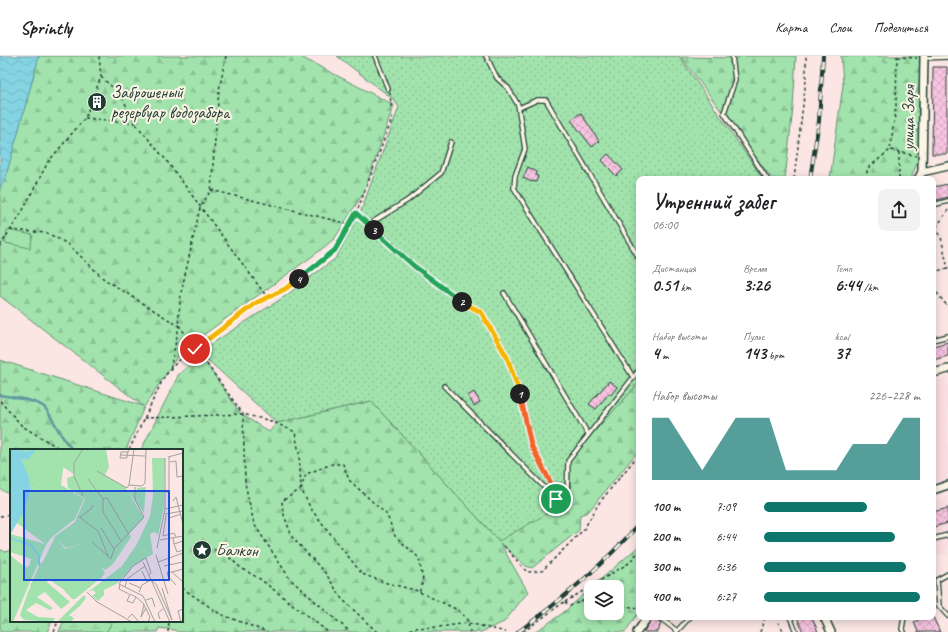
<!DOCTYPE html>
<html lang="ru">
<head>
<meta charset="utf-8">
<style>
	:root { --surface:#fff; --page:#f2f2f2; --text:#202124; --muted:#757577; --line:#e0e0e0; --accent:#0f766e }
	body { margin:0; font-family:Caveat,sans-serif; background:var(--page); color:var(--text); height:100vh; display:flex; flex-direction:column; font-size:15px; white-space:nowrap }
	* { box-sizing:border-box; margin:0 }
	p { font-size:13px; color:var(--muted) }
	.icon { flex:none; width:22px; height:22px; fill:none; stroke:currentColor; stroke-width:2; stroke-linecap:round; stroke-linejoin:round }
	.map { position:relative; flex:1; overflow:hidden }
	.panel { position:absolute; left:636px; top:120px; width:300px; height:444px; display:flex; flex-direction:column; background:var(--surface); border-radius:8px; box-shadow:0 2px 10px #0003 }
	.panel>* { flex:none }
	.tools { position:absolute; left:584px; top:524px; display:grid; gap:8px }
	.tools a { display:grid; place-items:center; width:40px; height:40px; border-radius:8px; background:var(--surface); box-shadow:0 2px 10px #0003; font-size:20px }
	.pin { position:absolute; display:grid; place-items:center; width:34px; height:34px; color:#fff; margin:-17px; border:2px solid #fff; border-radius:50%; box-shadow:0 1px 4px #0007 }
	.km { position:absolute; width:20px; height:20px; margin:-10px; border-radius:50%; background:#222; color:#fff; font-size:11px; line-height:20px; text-align:center }
	.round { display:grid; place-items:center; flex:none; width:42px; height:42px; border-radius:8px; background:var(--page) }
	.head { display:flex; align-items:center; justify-content:space-between; height:68px; padding:0 16px }
	h1 { font-size:22px; font-weight:700; line-height:30px }
	.figures { display:grid; grid-template-columns:repeat(3,1fr); gap:6px; height:68px; padding:4px 16px }
	.figures div { display:grid; align-content:center }
	.figures b { font-size:17px; font-weight:700 }
	.figures small { font-size:11px; font-weight:400 }
	.figures p { font-size:11px }
	.chart { height:112px; padding:8px 16px }
	.chart p { display:flex; justify-content:space-between }
	.chart svg { width:100%; height:72px; margin-top:4px; fill:var(--accent); opacity:.7 }
	ul { padding:0 16px; list-style:none; font-size:13px }
	li { display:grid; grid-template-columns:64px 48px 1fr; align-items:center; height:30px }
	li i { height:10px; border-radius:5px; background:var(--accent) }
	header { display:flex; align-items:center; gap:24px; box-sizing:border-box; height:56px; padding:0 20px; background:var(--surface); border-bottom:1px solid var(--line) }
	header strong { font-size:19px }
	nav { display:flex; gap:22px; margin-inline-start:auto; font-size:14px }
	.map>svg:first-child { display:block }
	.built { fill:#fadce3 }
	.forest { fill:url(#forest-firs); stroke:#609070 }
	.wetland { fill:url(#wetland-marsh); stroke:#609070 }
	.garden { fill:url(#garden-dots); stroke:#609070 }
	.pitch { fill:#a2e3ad; stroke:#609070 }
	.water { fill:url(#water-waves); stroke:#5c989d }
	.lines { fill:none; stroke-linecap:round; stroke-linejoin:round }
	.stream { stroke:#5c989d; stroke-width:2.5 }
	.building { fill:url(#building-cross-hatch); stroke:#1f3d34 }
	.service-casing { stroke:#1f3d34; stroke-width:6 }
	.minor-casing { stroke:#1f3d34; stroke-width:10 }
	.path { stroke:#1f3d34; stroke-width:1.5; stroke-dasharray:3 3; stroke-linecap:butt }
	.service { stroke:#fcf5e5; stroke-width:3.5 }
	.minor { stroke:#fcf5e5; stroke-width:7 }
	.rail-casing { stroke:#1f3d34; stroke-width:4 }
	.rail { stroke:#fcf5e5; stroke-width:2.5; stroke-dasharray:8; stroke-linecap:butt }
	.split-1-casing { stroke:#fff; stroke-width:8 }
	.split-2-casing { stroke:#fff; stroke-width:8 }
	.split-3-casing { stroke:#fff; stroke-width:8 }
	.split-4-casing { stroke:#fff; stroke-width:8 }
	.split-5-casing { stroke:#fff; stroke-width:8 }
	.split-1 { stroke:#f0652b; stroke-width:5 }
	.split-2 { stroke:#f5b400; stroke-width:5 }
	.split-3 { stroke:#22a559; stroke-width:5 }
	.split-4 { stroke:#22a559; stroke-width:5 }
	.split-5 { stroke:#f5b400; stroke-width:5 }
	.labels { text-anchor:middle; stroke-width:4; stroke-linejoin:round; paint-order:stroke }
	.poi-label { font-size:17px; fill:#1f3d34; stroke:#fcf5e5; text-anchor:start }
	.street-label { font-size:17px; fill:#1f3d34; stroke:#fcf5e5 }
	.inset-river { fill:none; stroke:#85d4e3; stroke-width:2 }
	.inset-road { fill:none; stroke:#a3a29e; stroke-width:1 }
	.view { fill:#1d4ed8; fill-opacity:0.15; stroke:#1d4ed8; stroke-width:2 }
	.inset-edge { fill:none; stroke:#1f3d34; stroke-width:2 }
</style>
</head>
<body>
<header>
<strong>Sprintly</strong>
<nav><a>Карта</a><a>Слои</a><a>Поделиться</a></nav>
</header>
<div class="map">
<svg width="948" height="576" viewBox="0 0 948 576">
	<defs>
		<pattern id="forest-firs" width="22" height="20" patternUnits="userSpaceOnUse"><rect width="22" height="20" fill="#a2e3ad"/><path d="M5 1l3.5 6h-7zM16 11l3.5 6h-7z" fill="#8bc495"/></pattern>
		<pattern id="wetland-marsh" width="20" height="14" patternUnits="userSpaceOnUse"><rect width="20" height="14" fill="#a2e3ad"/><path d="M1 5h8M5 5V1M11 12h8M15 12V8" fill="none" stroke="#8bc495"/></pattern>
		<pattern id="garden-dots" width="8" height="8" patternUnits="userSpaceOnUse"><rect width="8" height="8" fill="#a2e3ad"/><path d="M2 2h.1M6 6h.1" fill="none" stroke="#8bc495" stroke-width="1.8" stroke-linecap="round"/></pattern>
		<pattern id="water-waves" width="16" height="10" patternUnits="userSpaceOnUse"><rect width="16" height="10" fill="#85d4e3"/><path d="M0 5q4-4 8 0t8 0" fill="none" stroke="#72b7c3"/></pattern>
		<pattern id="building-cross-hatch" width="8" height="8" patternUnits="userSpaceOnUse"><rect width="8" height="8" fill="#f8c4e0"/><path d="M0 0l8 8M0 8l8-8" fill="none" stroke="#d4a9c1"/></pattern>
	</defs>
	<rect width="100%" height="100%" fill="#fbe6e4"/>
	<filter id="ink" filterUnits="userSpaceOnUse"><feTurbulence type="fractalNoise" baseFrequency=".025" numOctaves="2"/><feDisplacementMap in="SourceGraphic" scale="8" xChannelSelector="R" yChannelSelector="G"/><feConvolveMatrix kernelMatrix="1 2 1 2 8 2 1 2 1" color-interpolation-filters="sRGB"/></filter>
	<g filter="url(#ink)">
		<g class="built">
			<polygon points="948,322 948,424 934,428 933,325"/>
			<polygon points="948,441 948,499 933,499 933,446"/>
		</g>
		<g class="forest">
			<polygon points="39,0 299,0 394,49 364,136 335,182 318,196 181,295 144,351 126,394 11,394 11,439 0,433 0,304 143,350 0,240 0,131 5,122"/>
			<polygon points="739,0 796,0 793,52 785,123 772,123 681,1 739,2"/>
			<polygon points="841,0 920,0 918,104 911,123 830,123 843,29"/>
			<polygon points="200,299 241,358 269,376 277,367 371,345 499,485 569,403 639,327 639,394 588,456 580,459 579,474 532,512 526,510 500,487 528,536 504,566 481,576 177,576 175,574 159,572 157,576 59,576 64,565 182,565 182,394 141,394 179,318"/>
			<polygon points="639,490 639,556 625,576 535,576 563,557 591,532 591,557 617,557 617,531 592,531"/>
			<polygon points="0,493 5,496 11,494 11,565 52,565 47,576 0,576"/>
		</g>
		<polygon class="wetland" points="64,565 113,565 106,576 59,576"/>
		<polygon class="garden" points="337,0 679,0 763,123 639,123 639,327 569,403 571,444 499,485 371,345 277,367 199,296 284,241 336,202 361,155 399,51 393,43"/>
		<polygon class="pitch" points="7,174 33,179 30,192 5,187"/>
		<polygon class="water" points="0,0 39,0 5,124 0,132"/>
		<g class="lines">
			<path class="stream" d="M 0,339 C 11,341 38,344 45,352 C 56,366 59,381 73,394"/>
		</g>
		<g class="building">
			<polygon points="933,11 947,11 947,98 932,98"/>
			<polygon points="581,57 599,85 592,91 571,64"/>
			<polygon points="608,98 623,114 616,120 602,104"/>
			<polygon points="528,111 537,116 536,119 538,120 536,126 533,125 532,126 523,122"/>
			<polygon points="948,128 948,141 933,145 933,131"/>
			<polygon points="948,286 948,300 933,304 933,290"/>
			<polygon points="609,325 617,331 611,339 609,337 596,353 589,348"/>
			<polygon points="474,336 480,346 474,350 468,340"/>
			<polygon points="948,452 948,467 933,471 933,456"/>
			<polygon points="797,561 812,561 818,576 803,576"/>
			<polygon points="925,561 933,561 940,576 918,576 914,566"/>
			<polygon points="652,564 661,567 658,576 643,576"/>
		</g>
		<g class="lines">
			<defs>
				<g id="service">
					<polyline points="375,0 388,33"/>
					<polyline points="486,0 497,22 508,32 518,49 525,93 515,120 514,132 633,321"/>
					<polyline points="732,0 735,24 724,57 767,123"/>
					<polyline points="924,2 948,1"/>
					<polyline points="519,52 537,44 546,44 639,202"/>
					<polyline points="933,149 948,145"/>
					<polyline points="356,157 414,210 463,247 481,256 507,301 521,339 531,389 554,433 553,440"/>
					<polyline points="368,169 408,144 441,117 451,86"/>
					<polyline points="504,237 588,378"/>
					<polyline points="933,284 948,280"/>
					<polyline points="444,330 556,443 567,441 568,405 639,314"/>
					<polyline points="933,483 948,479"/>
					<polyline points="948,518 937,524 939,550 948,560"/>
					<polyline points="659,561 677,575"/>
					<polyline points="790,561 796,576"/>
					<polyline points="676,576 690,561"/>
					<polyline points="904,576 902,573 904,561"/>
				</g>
				<g id="minor">
					<polyline points="922,116 948,110"/>
					<polyline points="918,123 922,116 924,0"/>
					<polyline points="933,317 948,313"/>
					<polyline points="933,434 948,429"/>
					<polyline points="824,561 831,576"/>
					<polyline points="637,576 648,561"/>
				</g>
			</defs>
			<use href="#service" class="service-casing"/>
			<use href="#minor" class="minor-casing"/>
			<g class="path">
				<polyline points="226,0 219,34 211,134 200,152 181,237 178,268 243,358 245,427 254,468 290,523 350,576"/>
				<polyline points="897,1 917,2"/>
				<polyline points="101,21 121,39 135,67 166,104 267,241"/>
				<polyline points="85,62 135,67"/>
				<polyline points="891,94 916,100"/>
				<polyline points="899,96 899,123"/>
				<polyline points="794,123 806,24 806,0"/>
				<polyline points="865,123 868,112 890,94 896,51 897,0"/>
				<polyline points="211,134 349,168"/>
				<polyline points="358,153 392,63 390,37"/>
				<polyline points="933,166 941,181 948,213"/>
				<polyline points="10,174 47,177 68,188 104,223 179,270 170,314"/>
				<polyline points="933,176 948,154"/>
				<polyline points="0,190 22,156 48,106 85,62 101,21 99,0"/>
				<polyline points="933,216 948,212"/>
				<polyline points="933,232 948,251"/>
				<polyline points="0,345 22,370 57,391 58,394"/>
				<polyline points="144,362 243,358 271,365 295,376 299,397 301,431"/>
				<polyline points="129,394 164,321 177,306 256,247 285,233 299,223 335,194 353,162"/>
				<polyline points="301,433 306,418 332,408 343,408 349,424 387,459 395,480 419,502 423,525 419,537"/>
				<polyline points="0,460 11,459"/>
				<polyline points="504,490 527,516 542,515 584,473 599,447 639,398"/>
				<polyline points="202,494 221,494 241,512 260,523 328,576"/>
				<polyline points="182,532 220,558 267,576"/>
				<polyline points="565,546 629,507 639,495"/>
				<polyline points="565,546 570,550 587,543 591,544"/>
				<polyline points="617,549 639,552"/>
				<polyline points="775,561 784,576"/>
				<polyline points="54,576 58,565"/>
				<polyline points="168,576 169,565"/>
				<polyline points="377,576 342,543 326,518 292,481 283,456 282,445 301,433 311,453 362,518 387,527 415,534 458,554 467,563 470,576"/>
				<polyline points="404,576 414,572 439,571 468,567 506,576"/>
				<polyline points="523,576 564,546"/>
				<polyline points="760,576 765,561"/>
			</g>
			<use href="#service" class="service"/>
			<use href="#minor" class="minor"/>
			<defs>
				<g id="rail">
					<polyline points="810,123 819,65 823,0"/>
					<path d="M 518,576 C 562,544 603,509 639,468"/>
				</g>
			</defs>
			<use href="#rail" class="rail-casing"/>
			<use href="#rail" class="rail"/>
		</g>
	</g>
	<g class="lines" filter="url(#ink)">
		<defs>
			<polyline id="split-1" points="520,338 531,389 554,433 553,440 556,443"/>
			<polyline id="split-2" points="462,246 481,256 507,301 520,338"/>
			<polyline id="split-3" points="374,174 414,210 462,246"/>
			<polyline id="split-4" points="299,223 335,194 356,157 374,174"/>
			<polyline id="split-5" points="195,293 256,247 285,233 299,223"/>
		</defs>
		<use href="#split-1" class="split-1-casing"/>
		<use href="#split-2" class="split-2-casing"/>
		<use href="#split-3" class="split-3-casing"/>
		<use href="#split-4" class="split-4-casing"/>
		<use href="#split-5" class="split-5-casing"/>
		<use href="#split-1" class="split-1"/>
		<use href="#split-2" class="split-2"/>
		<use href="#split-3" class="split-3"/>
		<use href="#split-4" class="split-4"/>
		<use href="#split-5" class="split-5"/>
	</g>
	<defs>
		<symbol id="building-disc" viewBox="-11 -11 22 22"><circle r="9.5" fill="#1f3d34" stroke="#fcf5e5"/><path d="M-4-6H4V6H1V3H-1V6H-4ZM-2.5-4.3h1.7v1.8h-1.7ZM.8-4.3h1.7v1.8H.8ZM-2.5-1h1.7V.8h-1.7ZM.8-1h1.7V.8H.8Z" fill="#fff"/></symbol>
		<symbol id="sight-disc" viewBox="-11 -11 22 22"><circle r="9.5" fill="#1f3d34" stroke="#fcf5e5"/><path d="M0-6L1.8-2.2L6-1.7L2.9 1.2L3.7 5.4L0 3.3L-3.7 5.4L-2.9 1.2L-6-1.7L-1.8-2.2Z" fill="#fff"/></symbol>
	</defs>
	<g fill-rule="evenodd">
		<use href="#building-disc" x="86" y="35" width="22" height="22"/>
		<use href="#sight-disc" x="191" y="483" width="22" height="22"/>
	</g>
	<g class="labels">
		<g class="poi-label">
			<text x="111" y="42">Заброшеный<tspan x="111" dy="20">резервуар водозабора</tspan></text>
			<text x="216" y="500">Балкон</text>
		</g>
		<g class="street-label">
			<text transform="translate(908 62) rotate(-89)" y="6">улица Заря</text>
		</g>
	</g>
	<g transform="translate(10 393)">
		<rect width="173" height="173" fill="#fbe6e4"/>
		<path d="M 52,0 L 56,0 L 51,36 L 74,50 L 65,70 L 42,88 L 36,96 L 3,173 L 0,173 L 0,106 L 15,118 L 19,117 L 21,110 L 0,103 L 1,85 L 35,95 L 7,74 L 15,61 L 21,40 L 31,33 L 28,17 L 30,11 L 46,11 ZM 142,9 L 155,9 L 154,58 L 148,86 L 145,83 L 140,85 L 143,105 L 124,116 L 108,134 L 94,141 L 94,146 L 88,152 L 82,147 L 86,144 L 83,141 L 78,143 L 112,117 L 127,95 L 140,67 L 143,47 ZM 136,38 L 135,50 L 134,64 L 118,43 L 127,43 L 127,39 ZM 119,84 L 121,88 L 103,115 L 95,121 L 91,118 L 95,124 L 91,129 L 65,150 L 62,150 L 53,140 L 38,130 L 37,133 L 60,153 L 51,160 L 35,143 L 27,148 L 43,159 L 40,161 L 26,154 L 16,161 L 28,168 L 45,169 L 42,173 L 14,171 L 10,166 L 18,143 L 45,88 L 55,100 L 71,95 L 101,104 ZM 74,146 L 76,149 L 70,157 L 59,166 L 64,169 L 61,173 L 47,173 Z" fill="#a2e3ad"/>
		<path d="M 11,0 L 52,0 L 46,11 L 48,15 L 41,22 L 30,11 L 28,17 L 32,25 L 31,33 L 21,40 L 19,28 L 11,14 L 11,10 L 17,11 ZM 31,113 L 39,119 L 40,123 L 33,126 L 23,139 L 20,137 Z" fill="#a2e3ad"/>
		<path d="M 53,0 L 96,0 L 99,18 L 95,26 L 115,38 L 134,69 L 101,104 L 101,110 L 90,117 L 71,95 L 56,99 L 44,88 L 65,73 L 75,50 L 58,39 L 57,29 L 65,26 L 53,18 Z" fill="#a2e3ad"/>
		<path d="M 1,0 L 11,0 L 14,3 L 27,0 L 17,11 L 11,10 L 19,28 L 21,40 L 15,61 L 1,84 L 2,89 L 0,91 Z" fill="#85d4e3"/>
		<path class="inset-river" d="M 0,89 L 21,96 L 29,107 L 29,117"/>
		<path class="inset-road" d="M 73,0 L 64,14 L 64,27 L 73,47M 118,3 L 111,3 L 110,9 L 117,9 L 117,6 L 119,0M 110,6 L 135,7M 158,8 L 173,4M 160,13 L 166,12 L 167,28 L 173,27M 87,22 L 117,39 L 119,36M 78,30 L 93,50 L 93,63 L 111,92M 119,36 L 132,37 L 135,34 L 136,0M 119,36 L 124,0M 155,43 L 159,43 L 159,8M 93,50 L 97,49 L 118,84M 163,52 L 166,48 L 173,75M 159,57 L 159,43M 155,60 L 173,56M 155,65 L 173,62M 156,66 L 153,87 L 164,84 L 166,88M 68,67 L 88,82 L 98,107M 70,68 L 81,60 L 83,56M 159,69 L 171,65M 91,79 L 104,100M 163,89 L 164,95 L 173,92M 150,91 L 173,87M 82,93 L 101,110 L 104,100 L 134,68 L 125,51 L 125,38M 164,95 L 167,103 L 173,101M 147,99 L 155,60 L 155,9M 146,106 L 158,145M 133,113 L 160,173M 148,113 L 173,104M 154,117 L 173,113M 173,120 L 162,123 L 173,133M 132,122 L 137,133M 162,123 L 157,123 L 158,127 L 166,136M 139,126 L 141,124 L 136,109 L 123,117 L 109,135 L 133,147 L 145,173M 142,132 L 146,135 L 162,171M 119,134 L 131,139M 110,135 L 109,140 L 119,145M 115,138 L 117,130 L 135,117M 152,139 L 162,171M 77,143 L 87,153 L 122,173M 129,143 L 132,136 L 141,131M 126,148 L 123,154 L 117,152 L 120,145 L 126,148 L 133,154 L 140,168 L 138,173M 136,151 L 142,149 L 145,158M 134,156 L 131,168 L 136,159M 118,169 L 122,165 L 129,173M 150,170 L 148,164 L 153,160M 171,173 L 168,162 L 173,160"/>
		<path class="view" d="M 14,42 L 159,42 L 159,131 L 14,131 Z"/>
		<rect width="173" height="173" class="inset-edge"/>
	</g>
</svg>
<div class="tools">
<a><svg class="icon" aria-label="layers" viewBox="0 0 24 24"><path d="M12 4l9 5-9 5-9-5zM3 14l9 5 9-5"/></svg></a>
</div>
<div class="pin" style="left:556px;top:443px;background:#1e9e55"><svg class="icon" aria-label="arrive" viewBox="0 0 24 24"><path d="M6 21V4h12l-3 4 3 4H6"/></svg></div>
<div class="pin" style="left:195px;top:293px;background:#d93025"><svg class="icon" aria-label="check" viewBox="0 0 24 24"><path d="M5 12l5 5 9-10"/></svg></div>
<b class="km" style="left:520px;top:338px">1</b>
<b class="km" style="left:462px;top:246px">2</b>
<b class="km" style="left:374px;top:174px">3</b>
<b class="km" style="left:299px;top:223px">4</b>
<section class="panel">
<div class="head"><div><h1>Утренний забег</h1><p>06:00</p></div><a class="round"><svg class="icon" aria-label="share" viewBox="0 0 24 24"><path d="M12 15V3M7 8l5-5 5 5M5 13v7h14v-7"/></svg></a></div>
<div class="figures">
<div><p>Дистанция</p><b>0.51<small> km</small></b></div>
<div><p>Время</p><b>3:26</b></div>
<div><p>Темп</p><b>6:44<small> /km</small></b></div>
</div>
<div class="figures">
<div><p>Набор высоты</p><b>4<small> m</small></b></div>
<div><p>Пульс</p><b>143<small> bpm</small></b></div>
<div><p>kcal</p><b>37</b></div>
</div>
<div class="chart"><p><span>Набор высоты</span>226–228 m</p>
<svg viewBox="0 0 160 44" preserveAspectRatio="none"><path d="M0 44V6L10 6L20 22L30 38L40 22L50 6L60 6L70 6L80 38L90 38L100 38L110 38L120 22L130 22L140 22L150 6L160 6V44z"/></svg>
</div>
<ul>
<li><b>100 m</b>7:09<i style="width:66%"></i></li>
<li><b>200 m</b>6:44<i style="width:84%"></i></li>
<li><b>300 m</b>6:36<i style="width:91%"></i></li>
<li><b>400 m</b>6:27<i style="width:100%"></i></li>
</ul>
</section>
</div>
</body>
</html>
